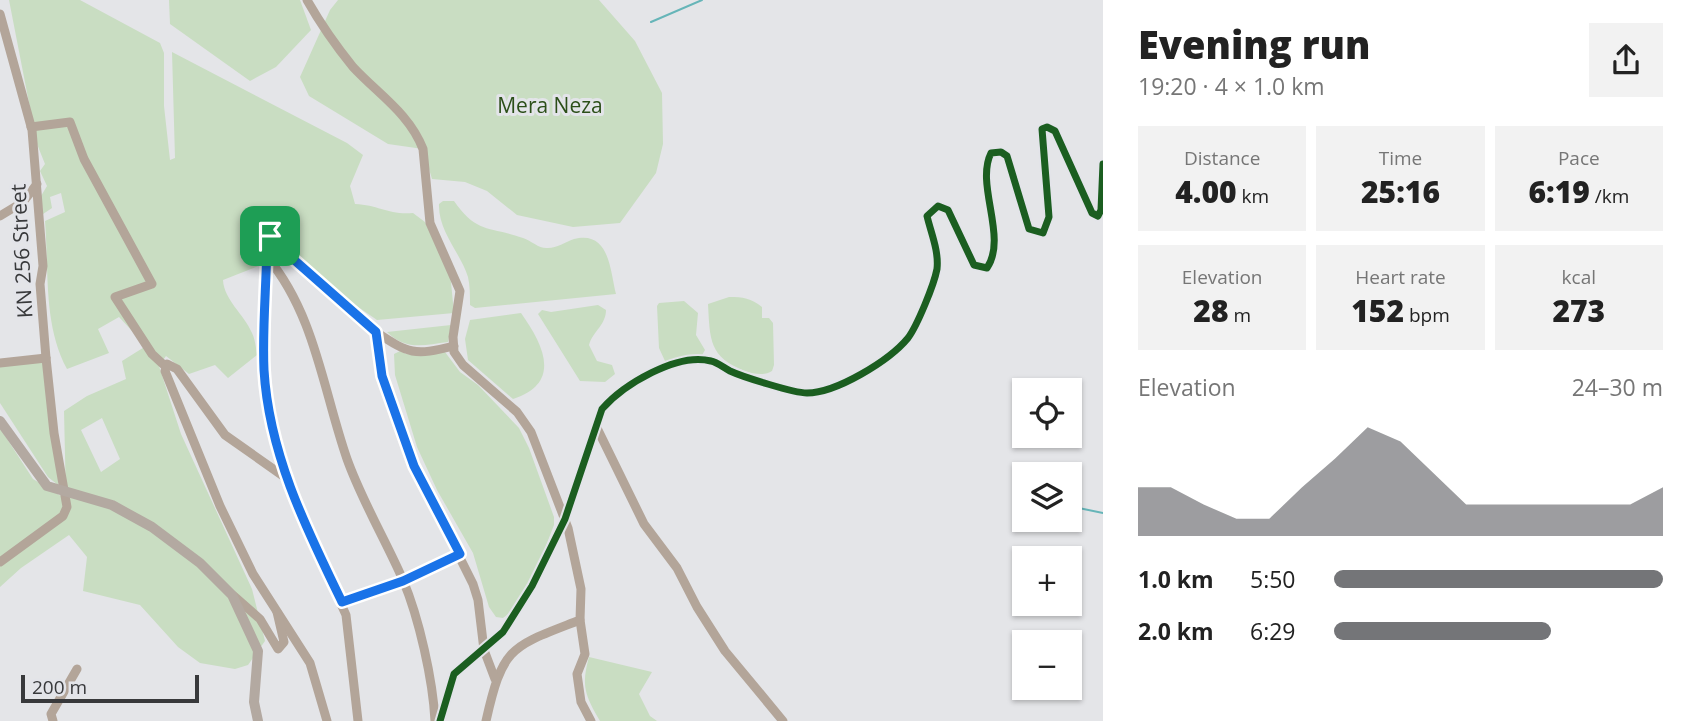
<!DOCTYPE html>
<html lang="en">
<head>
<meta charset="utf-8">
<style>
	:root { --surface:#fff; --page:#f2f2f2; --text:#222; --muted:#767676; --accent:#747578 }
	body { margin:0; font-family:"Open Sans",sans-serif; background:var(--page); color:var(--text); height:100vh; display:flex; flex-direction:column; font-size:26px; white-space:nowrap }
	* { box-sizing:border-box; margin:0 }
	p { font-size:23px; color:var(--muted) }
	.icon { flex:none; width:38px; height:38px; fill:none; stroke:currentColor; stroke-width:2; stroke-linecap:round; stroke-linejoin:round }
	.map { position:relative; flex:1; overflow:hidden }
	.details { display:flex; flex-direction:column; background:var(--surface); width:595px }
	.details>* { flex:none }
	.tools { position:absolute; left:1012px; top:378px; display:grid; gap:14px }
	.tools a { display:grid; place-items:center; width:70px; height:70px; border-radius:0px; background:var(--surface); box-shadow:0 2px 5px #0004; font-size:35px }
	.scale { position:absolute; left:21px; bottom:18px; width:178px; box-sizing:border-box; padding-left:7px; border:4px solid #38393b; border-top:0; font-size:19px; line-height:24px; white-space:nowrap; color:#38393b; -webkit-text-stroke:5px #e3e4e9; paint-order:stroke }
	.pin { position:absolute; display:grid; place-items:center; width:60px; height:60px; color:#fff; margin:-30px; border-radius:14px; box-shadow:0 4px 10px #0006 }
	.round { display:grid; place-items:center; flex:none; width:74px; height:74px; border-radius:0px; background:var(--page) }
	.headline { display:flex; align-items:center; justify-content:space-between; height:119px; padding:0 35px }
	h1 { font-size:38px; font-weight:800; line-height:52px }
	.stats { display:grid; grid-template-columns:repeat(3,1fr); gap:10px; height:119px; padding:7px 35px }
	.stats div { display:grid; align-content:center; border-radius:0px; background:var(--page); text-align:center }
	.stats b { font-size:30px; font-weight:800 }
	.stats small { font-size:19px; font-weight:400 }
	.stats p { font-size:19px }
	.chart { height:196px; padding:14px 35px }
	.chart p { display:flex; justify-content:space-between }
	.chart svg { width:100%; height:126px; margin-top:7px; fill:var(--accent); opacity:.7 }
	ul { padding:0 35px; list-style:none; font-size:23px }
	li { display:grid; grid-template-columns:112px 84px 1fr; align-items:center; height:52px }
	li i { height:18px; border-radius:9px; background:var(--accent) }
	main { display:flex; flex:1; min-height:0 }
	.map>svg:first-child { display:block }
	.green { fill:#c9ddc2; fill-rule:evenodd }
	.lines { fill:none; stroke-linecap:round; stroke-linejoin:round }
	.stream { stroke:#66b5b8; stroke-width:2 }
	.minor { stroke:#b3a599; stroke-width:9 }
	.major { stroke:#b3a9a1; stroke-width:10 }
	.cycleway-casing { stroke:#e3e4e9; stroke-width:11 }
	.cycleway { stroke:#1b5e20; stroke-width:7 }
	.route-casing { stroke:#fff; stroke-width:14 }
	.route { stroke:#1a73e8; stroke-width:9 }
	.labels { text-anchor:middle; stroke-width:6; stroke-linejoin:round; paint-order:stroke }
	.park-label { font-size:21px; fill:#2c4f19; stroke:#e3e4e9 }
	.street-label { font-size:21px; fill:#38393b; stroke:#e3e4e9 }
</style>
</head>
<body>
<main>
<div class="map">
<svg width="1103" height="721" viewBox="0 0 1103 721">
	<rect width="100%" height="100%" fill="#e4e5e8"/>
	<g class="green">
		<path d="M 9,0 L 80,0 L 160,43 L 164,53 L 164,106 L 170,160 L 175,158 L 172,52 L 347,143 L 363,155 L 350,186 L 355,204 C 379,205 388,215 413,213 L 425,222 L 450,272 L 454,313 L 377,320 L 332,289 L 270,231 L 263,232 L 261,265 L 223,280 C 224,300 244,314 252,333 C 255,339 256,348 257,355 L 228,378 L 215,365 L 189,374 L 166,356 L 159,366 L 181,434 L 252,589 L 265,641 L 248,665 L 235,669 L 200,663 L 178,647 L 140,605 L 83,591 L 87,557 L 69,535 L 21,568 L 0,587 L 0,428 L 33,479 L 66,499 L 64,411 L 87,396 L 126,379 L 122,361 L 146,346 L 119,317 L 98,329 L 109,353 L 67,369 C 43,325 49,270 45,221 L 65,212 L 61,193 L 50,197 L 52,208 L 43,214 L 41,196 L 47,186 L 40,171 L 45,164 L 37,144 ZM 102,418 L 120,459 L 101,472 L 81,430 Z"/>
		<polygon points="169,0 300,0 311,30 276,67 250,81 170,24"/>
		<polygon points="338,0 599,0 635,41 662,93 663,144 656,173 620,223 573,227 517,215 487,191 465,182 432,179 423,149 388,144 309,96 300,77 330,10"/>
		<path d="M 443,201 L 454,201 C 477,234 489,226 523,238 C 532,241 539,249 548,248 C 557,248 565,242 574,239 C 610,230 610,271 616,294 L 475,308 L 470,305 C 470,295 470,286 468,277 C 460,252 438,231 439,204 Z"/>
		<path d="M 729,297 C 743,297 751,298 762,307 L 762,318 L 769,318 L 773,323 L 774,365 L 772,371 C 764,376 754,374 745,371 C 709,357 710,340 708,304 Z"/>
		<polygon points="684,301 698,313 696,335 705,350 701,357 671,364 665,361 659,348 657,306 659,303"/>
		<path d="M 598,305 L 606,310 C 606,325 593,331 589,345 L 597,361 L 612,365 L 615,374 L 605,382 L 580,381 L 538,314 L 542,310 L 551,312 Z"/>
		<path d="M 521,313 C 543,344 563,383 513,399 L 468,360 L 465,339 L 470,320 Z"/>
		<path d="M 451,325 L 448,342 C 424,345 406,351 387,332 Z"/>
		<path d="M 400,351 L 406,354 L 445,352 L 460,372 L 478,385 L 519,428 L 529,448 L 554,517 L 554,525 C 542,555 530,598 503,618 L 496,617 L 489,607 L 473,553 L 437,490 L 417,447 L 395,375 L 394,354 Z"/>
		<polygon points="43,360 59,478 58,485 48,477 0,403 0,366"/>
		<path d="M 589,657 L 652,672 L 639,694 L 650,716 L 657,721 L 600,721 C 585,695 581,686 589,657 Z"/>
	</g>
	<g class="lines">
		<g class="stream">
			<polyline points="651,22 702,0"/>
			<polyline points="1069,506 1103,513"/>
		</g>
		<g class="minor">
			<path d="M 307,0 C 320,23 336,46 353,67 C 378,94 409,113 423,149 L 430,223 L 460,291 L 453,337 L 454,352 L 463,365 L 517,412 L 531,432 L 568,528 L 581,589 L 580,620 C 511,647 503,645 486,721"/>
			<polyline points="0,14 32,130 43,266 40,284 46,358 54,433 67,507 63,516 0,562"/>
			<polyline points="31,127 70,122 84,159 152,284 115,297 152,354 165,366"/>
			<polyline points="0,216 23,202 37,184"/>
			<polyline points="267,236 270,236 376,332 382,376 414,466 473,584 478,600 484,650 495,679"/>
			<polyline points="267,236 263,321 264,373 278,451 294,500 346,615 358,721"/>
			<path d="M 267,257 C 315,314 323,390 347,459 C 362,501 385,539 403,580 C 419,618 433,680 435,721"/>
			<path d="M 376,332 C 409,354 414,356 454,346"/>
			<polyline points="0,363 46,358"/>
			<polyline points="596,426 644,524 677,568 697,607 725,651 783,721"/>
			<polyline points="286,478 225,435 177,369 167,364 165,371 220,506 253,574 310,663 327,721"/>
			<polyline points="234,596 260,619 278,649 284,642 277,612"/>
			<polyline points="342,602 403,581 460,554"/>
			<polyline points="580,620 585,654 577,674 581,702 591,721"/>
			<polyline points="53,721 51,714 77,669"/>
			<path d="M 440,721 L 454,674 L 503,632 L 532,586 L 565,519 L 602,409 C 623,385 677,352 711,361 C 717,362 724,368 730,371 C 743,377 794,393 807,393 C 836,393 889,361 908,338 C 917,326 934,285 937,269 C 939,251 931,233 927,216 L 938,206 L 948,210 L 974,265 L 987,268 C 1008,237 975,185 991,153 L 1001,152 L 1007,156 L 1029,229 L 1043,233 L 1049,217 L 1042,129 L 1047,127 L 1055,131 L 1092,213 L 1098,216 L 1101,210 L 1103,164"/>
		</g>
		<polyline class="major" points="0,421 47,486 112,505 152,527 200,563 232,595 258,651 254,702 258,721"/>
		<defs>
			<path id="cycleway" d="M 440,721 L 454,674 L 503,632 L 532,586 L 565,519 L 602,409 C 623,385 677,352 711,361 C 717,362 724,368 730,371 C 743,377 794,393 807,393 C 836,393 889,361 908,338 C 917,326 934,285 937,269 C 939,251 931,233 927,216 L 938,206 L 948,210 L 974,265 L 987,268 C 1008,237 975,185 991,153 L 1001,152 L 1007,156 L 1029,229 L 1043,233 L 1049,217 L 1042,129 L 1047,127 L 1055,131 L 1092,213 L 1098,216 L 1101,210 L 1103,164"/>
		</defs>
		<use href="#cycleway" class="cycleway-casing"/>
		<use href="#cycleway" class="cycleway"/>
	</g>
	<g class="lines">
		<defs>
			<path id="route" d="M 267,236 L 376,332 L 382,376 L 414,466 L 460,554 L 403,581 L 342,602 C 306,528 269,454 264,370 C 262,325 267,281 267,236 Z"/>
		</defs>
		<use href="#route" class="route-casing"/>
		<use href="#route" class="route"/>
	</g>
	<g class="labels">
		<g class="park-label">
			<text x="550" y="113">Mera Neza</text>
		</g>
		<g class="street-label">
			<text transform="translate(22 251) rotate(-93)" y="7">KN 256 Street</text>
		</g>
	</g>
</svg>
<div class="tools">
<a><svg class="icon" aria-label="locate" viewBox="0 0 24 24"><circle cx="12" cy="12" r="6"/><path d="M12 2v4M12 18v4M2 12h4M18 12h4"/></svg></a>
<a><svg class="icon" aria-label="layers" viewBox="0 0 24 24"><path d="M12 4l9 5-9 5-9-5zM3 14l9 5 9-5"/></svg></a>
<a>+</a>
<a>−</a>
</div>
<div class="scale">200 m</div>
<div class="pin" style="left:270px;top:236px;background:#1e9e55"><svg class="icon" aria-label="arrive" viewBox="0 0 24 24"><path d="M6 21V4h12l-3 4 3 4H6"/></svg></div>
</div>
<section class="details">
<div class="headline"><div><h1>Evening run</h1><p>19:20 · 4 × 1.0 km</p></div><a class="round"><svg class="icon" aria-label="share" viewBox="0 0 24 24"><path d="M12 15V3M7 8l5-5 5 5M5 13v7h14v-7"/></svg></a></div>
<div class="stats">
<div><p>Distance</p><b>4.00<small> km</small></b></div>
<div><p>Time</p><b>25:16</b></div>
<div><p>Pace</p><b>6:19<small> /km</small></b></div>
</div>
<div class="stats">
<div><p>Elevation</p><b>28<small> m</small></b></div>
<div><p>Heart rate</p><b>152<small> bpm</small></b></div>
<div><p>kcal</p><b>273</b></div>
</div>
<div class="chart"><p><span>Elevation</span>24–30 m</p>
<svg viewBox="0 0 160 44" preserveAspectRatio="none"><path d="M0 44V27L10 27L20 33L30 38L40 38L50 27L60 17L70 6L80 11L90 22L100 33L110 33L120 33L130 33L140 33L150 33L160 27V44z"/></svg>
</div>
<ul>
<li><b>1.0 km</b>5:50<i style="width:100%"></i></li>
<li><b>2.0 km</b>6:29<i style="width:66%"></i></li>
</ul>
</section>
</main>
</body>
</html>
